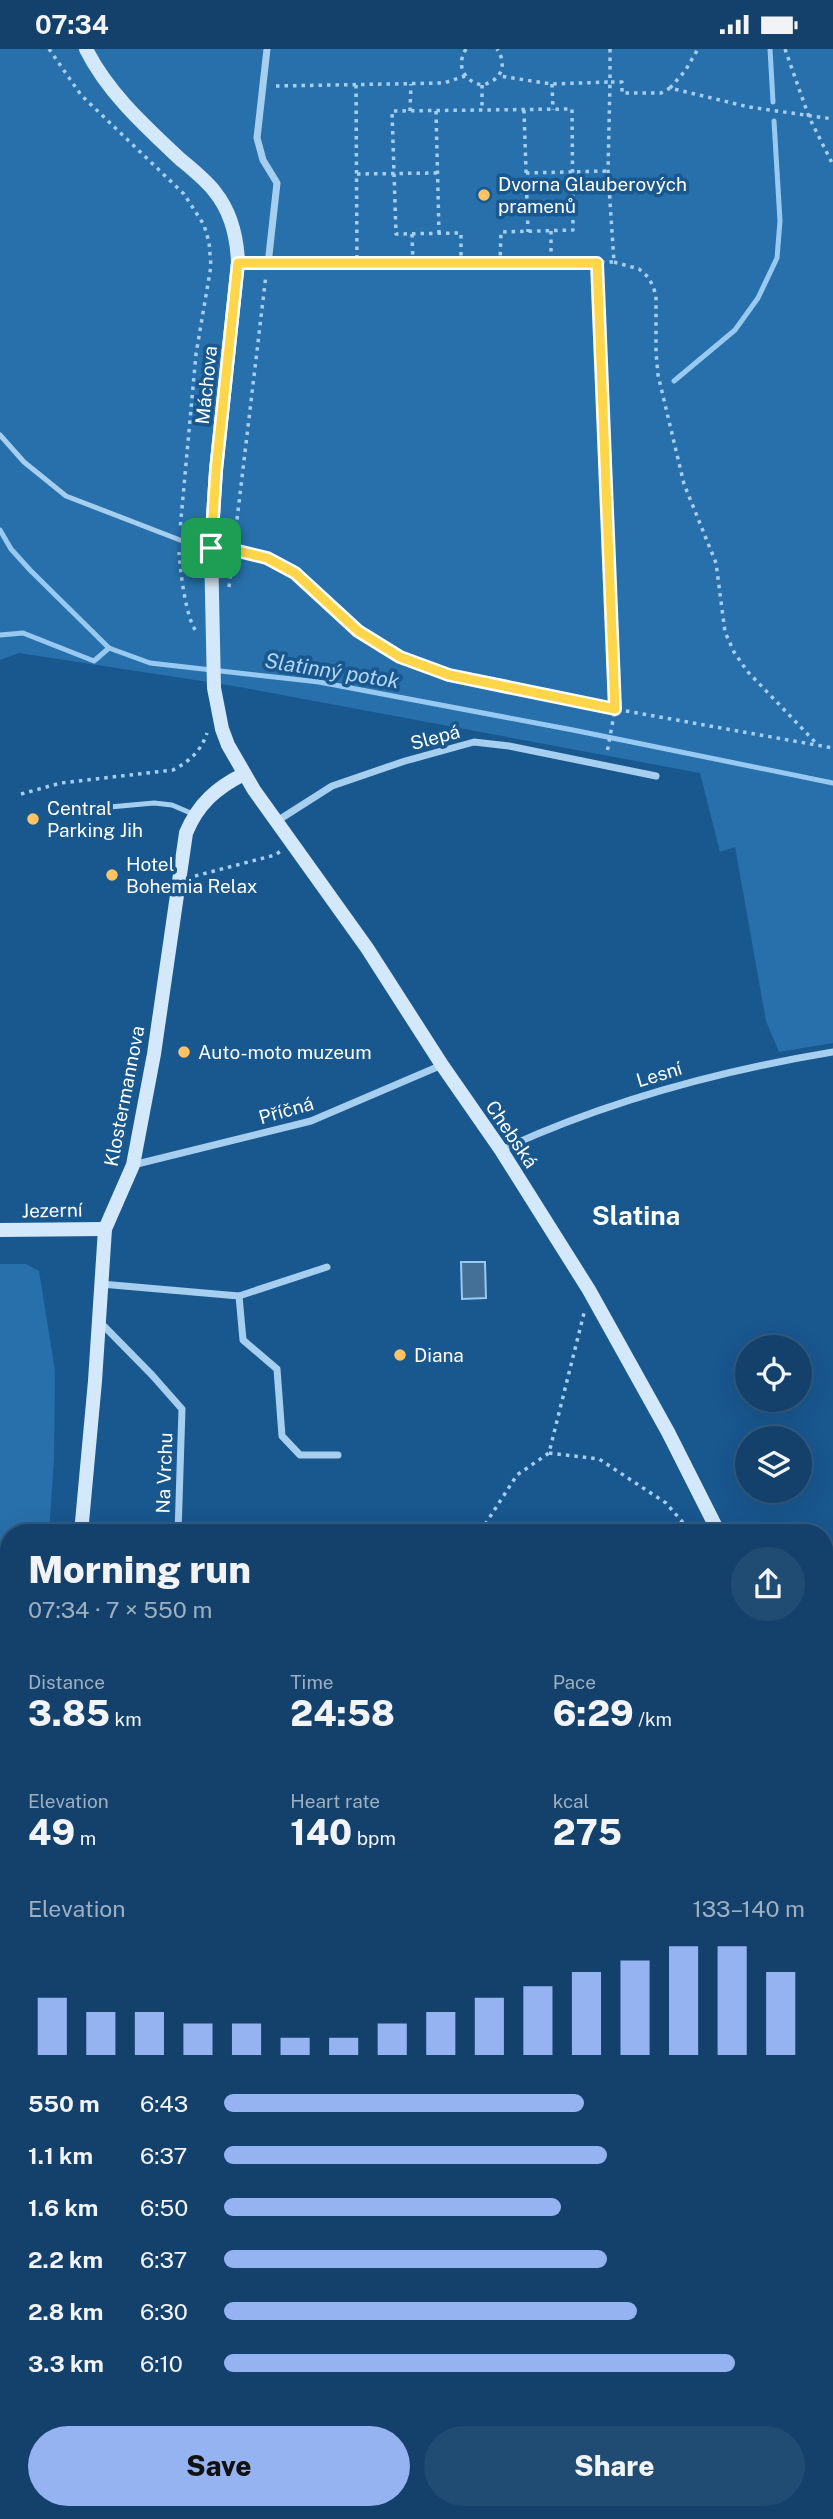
<!DOCTYPE html>
<html lang="en">
<head>
<meta charset="utf-8">
<style>
	:root { --surface:#13416b; --page:#204c73; --text:#f1f3f6; --muted:#9dafc1; --line:#325a7e; --accent:#95b2f1 }
	body { margin:0; font-family:"Public Sans",sans-serif; background:var(--page); color:var(--text); height:100vh; display:flex; flex-direction:column; font-size:26px; white-space:nowrap }
	* { box-sizing:border-box; margin:0 }
	p { font-size:23px; color:var(--muted) }
	.icon { flex:none; width:38px; height:38px; fill:none; stroke:currentColor; stroke-width:2; stroke-linecap:round; stroke-linejoin:round }
	.map { position:relative; flex:1; overflow:hidden }
	.sheet { position:absolute; left:0px; top:1475px; width:833px; height:996px; display:flex; flex-direction:column; background:var(--surface); border-radius:28px 28px 0 0; box-shadow:0 7px 28px #0002,0 0 0 2px var(--line) }
	.sheet>* { flex:none }
	.tools { position:absolute; left:735px; top:1286px; display:grid; gap:14px }
	.tools a { display:grid; place-items:center; width:77px; height:77px; border-radius:50%; background:var(--surface); box-shadow:0 7px 28px #0002,0 0 0 2px var(--line); font-size:35px }
	.pin { position:absolute; display:grid; place-items:center; width:60px; height:60px; color:#fff; margin:-30px; border-radius:14px; box-shadow:0 4px 10px #0006 }
	.round { display:grid; place-items:center; flex:none; width:74px; height:74px; border-radius:37px; background:var(--page) }
	.summary { display:flex; align-items:center; justify-content:space-between; height:119px; padding:0 28px }
	h1 { font-size:38px; font-weight:800; line-height:52px }
	.stats { display:grid; grid-template-columns:repeat(3,1fr); gap:10px; height:119px; padding:7px 28px }
	.stats div { display:grid; align-content:center }
	.stats b { font-size:35px; font-weight:800 }
	.stats small { font-size:19px; font-weight:400 }
	.stats p { font-size:19px }
	.chart { height:196px; padding:14px 28px }
	.chart p { display:flex; justify-content:space-between }
	.chart svg { width:100%; height:126px; margin-top:7px; stroke:var(--accent); stroke-width:6 }
	.button { display:flex; gap:14px; margin-top:auto; padding:14px 28px }
	.button a { flex:1; height:80px; border-radius:42px; background:var(--accent); color:#111; font-size:28px; font-weight:800; line-height:80px; text-align:center }
	.button a+a { background:var(--page); color:var(--text) }
	ul { padding:0 28px; list-style:none; font-size:23px }
	li { display:grid; grid-template-columns:112px 84px 1fr; align-items:center; height:52px }
	li i { height:18px; border-radius:9px; background:var(--accent) }
	.status { display:flex; justify-content:space-between; align-items:center; height:49px; padding:0 35px; background:var(--surface); direction:ltr }
	.status svg { height:19px; fill:currentColor }
	.map>svg:first-child { display:block }
	.green { fill:#2870ab }
	.water { fill:#447098; stroke:#98caf1; stroke-width:2 }
	.lines { fill:none; stroke-linecap:round; stroke-linejoin:round }
	.stream { stroke:#98caf1; stroke-width:5 }
	.path { stroke:#a6ceef; stroke-width:3.5; stroke-dasharray:3.5 5; stroke-linecap:butt }
	.lane { stroke:#a6ceef; stroke-width:5 }
	.street { stroke:#a6ceef; stroke-width:7 }
	.secondary { stroke:#d3e8fa; stroke-width:14 }
	.route-casing { stroke:#fff; stroke-width:14 }
	.route { stroke:#ffd54a; stroke-width:9 }
	.poi-dot { fill:#ffc363; stroke:#19578f; stroke-width:2.5 }
	.labels { text-anchor:middle; stroke-width:7; stroke-linejoin:round; paint-order:stroke }
	.poi-label { font-size:19px; fill:#fff; stroke:#19578f; text-anchor:start }
	.street-label { font-size:19px; fill:#fff; stroke:#19578f }
	.water-label { font-size:21px; font-style:italic; fill:#b2d7f6; stroke:#19578f }
	.district-label { font-size:26px; font-weight:bold; fill:#fff; stroke:#19578f }
</style>
</head>
<body>
<div class="status"><b>07:34</b><svg viewBox="0 0 49 12"><path d="M0 12V9h3v3zM5 12V6h3v6zM10 12V3h3v9zM15 12V0h3v12zM26 1h20v11H26zM47 4h2v5h-2z"/></svg></div>
<div class="map">
<svg width="833" height="2470" viewBox="0 0 833 2470">
	<rect width="100%" height="100%" fill="#19578f"/>
	<g class="green">
		<polygon points="0,0 833,0 833,994 779,1003 766,972 735,798 720,803 700,724 234,637 19,604 0,611"/>
		<polygon points="0,1215 26,1215 39,1222 55,1322 54,1410 49,1484 9,1484 9,1771 0,1838"/>
		<polygon points="833,2191 833,2470 758,2470 755,2465 743,2470 553,2470 552,2462 824,2462 824,2193"/>
	</g>
	<polygon class="water" points="461,1213 485,1213 486,1249 462,1250"/>
	<g class="lines">
		<g class="stream">
			<polyline points="770,0 773,53"/>
			<polyline points="674,332 735,281 758,249 777,209 780,172 774,72"/>
			<polyline points="0,481 11,500 30,521 109,599 150,614 319,633 573,681 833,734"/>
			<polyline points="0,586 23,584 94,612 109,599"/>
		</g>
		<g class="path">
			<polyline points="49,0 81,46 184,145 204,176 209,193 211,217 196,305 180,481"/>
			<path d="M 466,0 C 456,16 463,32 482,36 C 501,32 508,16 497,0"/>
			<polyline points="610,0 610,33 622,33 622,44 661,44 670,39 749,58 833,70"/>
			<polyline points="785,0 809,68 833,116"/>
			<polyline points="552,35 553,61"/>
			<polyline points="356,36 357,215"/>
			<polyline points="482,36 482,61"/>
			<polyline points="276,37 444,34 465,27"/>
			<polyline points="670,39 685,22 698,0"/>
			<polyline points="524,61 528,183"/>
			<polyline points="410,62 411,35"/>
			<polyline points="436,62 439,184"/>
			<polyline points="526,124 608,122"/>
			<polyline points="357,125 438,124"/>
			<polyline points="551,182 551,214"/>
			<polyline points="412,185 413,214"/>
			<polyline points="614,213 639,220 648,228 653,237 656,247 656,303 658,326 684,435 716,514 725,583 734,603 747,622 817,695"/>
			<polyline points="597,214 615,660 607,704"/>
			<polyline points="278,215 614,213 608,122 610,33 552,35 499,27"/>
			<polyline points="461,215 461,184 396,185 392,62 572,60 573,181 501,183 500,214"/>
			<polyline points="234,501 267,509 295,524 358,582 400,608 449,626 615,660 833,699"/>
			<path d="M 179,503 C 180,520 186,572 197,583"/>
			<polyline points="229,538 266,226"/>
			<path d="M 21,745 L 61,734 L 173,721 C 190,712 201,702 207,684"/>
			<polyline points="195,827 275,806 281,802"/>
			<polyline points="549,1404 599,1410 666,1454 692,1484"/>
			<polyline points="487,1484 486,1474 517,1426 549,1404 584,1264"/>
			<polyline points="824,2154 833,2152"/>
		</g>
		<g class="lane">
			<polyline points="0,386 24,413 66,447 180,491 208,498"/>
			<polyline points="65,762 154,754 172,756 193,765"/>
		</g>
		<g class="street">
			<polyline points="238,213 268,215 277,134 263,111 257,89 267,0"/>
			<polyline points="277,772 332,737 405,712 474,693 509,697 656,727"/>
			<path d="M 501,1101 C 607,1052 718,1022 833,1003"/>
			<polyline points="133,1116 311,1072 442,1016"/>
			<polyline points="101,1235 239,1247 243,1291 277,1320 282,1387 300,1406 338,1406"/>
			<polyline points="239,1247 327,1218"/>
			<polyline points="99,1272 152,1326 182,1360 178,1484"/>
			<polyline points="824,1541 833,1540"/>
			<polyline points="824,1989 833,1987"/>
		</g>
		<g class="secondary">
			<path d="M 86,0 C 108,44 145,77 180,110 C 192,120 206,131 215,143 C 231,163 237,189 238,213 L 216,421 L 211,499 L 214,639 L 222,680 L 228,696 L 254,741 L 367,899 L 442,1016 L 501,1101 L 589,1241 L 668,1383 L 719,1484"/>
			<polyline points="0,1181 105,1180"/>
			<path d="M 81,1484 L 95,1332 L 105,1180 L 133,1116 L 154,1005 L 186,784 C 198,755 216,739 244,725"/>
			<polyline points="824,1794 833,1824"/>
			<polyline points="0,1978 9,1951"/>
		</g>
	</g>
	<g class="lines">
		<defs>
			<polygon id="route" points="238,214 597,214 615,660 449,626 400,608 358,582 295,524 267,509 234,501 211,499 216,421"/>
		</defs>
		<use href="#route" class="route-casing"/>
		<use href="#route" class="route"/>
	</g>
	<g class="poi-dot">
		<circle cx="484" cy="146" r="7"/>
		<circle cx="33" cy="770" r="7"/>
		<circle cx="112" cy="826" r="7"/>
		<circle cx="184" cy="1003" r="7"/>
		<circle cx="400" cy="1306" r="7"/>
	</g>
	<g class="labels">
		<g class="poi-label">
			<text x="498" y="142">Dvorna Glauberových<tspan x="498" dy="22">pramenů</tspan></text>
			<text x="47" y="766">Central<tspan x="47" dy="22">Parking Jih</tspan></text>
			<text x="126" y="822">Hotel<tspan x="126" dy="22">Bohemia Relax</tspan></text>
			<text x="198" y="1010">Auto-moto muzeum</text>
			<text x="414" y="1313">Diana</text>
		</g>
		<g class="street-label">
			<text transform="translate(206 336) rotate(-84)" y="7">Máchova</text>
			<text transform="translate(435 688) rotate(-15)" y="7">Slepá</text>
			<text transform="translate(659 1025) rotate(-17)" y="7">Lesní</text>
			<text transform="translate(124 1047) rotate(-79)" y="7">Klostermannova</text>
			<text transform="translate(286 1061) rotate(-16)" y="7">Příčná</text>
			<text transform="translate(512 1085) rotate(56)" y="7">Chebská</text>
			<text transform="translate(52 1161) rotate(-1)" y="7">Jezerní</text>
			<text transform="translate(164 1424) rotate(-88)" y="7">Na Vrchu</text>
		</g>
		<g class="water-label">
			<text transform="translate(332 622) rotate(9)" y="7">Slatinný potok</text>
		</g>
		<g class="district-label">
			<text x="636" y="1176">Slatina</text>
		</g>
	</g>
</svg>
<div class="tools">
<a><svg class="icon" aria-label="locate" viewBox="0 0 24 24"><circle cx="12" cy="12" r="6"/><path d="M12 2v4M12 18v4M2 12h4M18 12h4"/></svg></a>
<a><svg class="icon" aria-label="layers" viewBox="0 0 24 24"><path d="M12 4l9 5-9 5-9-5zM3 14l9 5 9-5"/></svg></a>
</div>
<div class="pin" style="left:211px;top:499px;background:#1e9e55"><svg class="icon" aria-label="arrive" viewBox="0 0 24 24"><path d="M6 21V4h12l-3 4 3 4H6"/></svg></div>
<section class="sheet">
<div class="summary"><div><h1>Morning run</h1><p>07:34 · 7 × 550 m</p></div><a class="round"><svg class="icon" aria-label="share" viewBox="0 0 24 24"><path d="M12 15V3M7 8l5-5 5 5M5 13v7h14v-7"/></svg></a></div>
<div class="stats">
<div><p>Distance</p><b>3.85<small> km</small></b></div>
<div><p>Time</p><b>24:58</b></div>
<div><p>Pace</p><b>6:29<small> /km</small></b></div>
</div>
<div class="stats">
<div><p>Elevation</p><b>49<small> m</small></b></div>
<div><p>Heart rate</p><b>140<small> bpm</small></b></div>
<div><p>kcal</p><b>275</b></div>
</div>
<div class="chart"><p><span>Elevation</span>133–140 m</p>
<svg viewBox="0 0 160 44" preserveAspectRatio="none"><path d="M5 44V24M15 44V29M25 44V29M35 44V33M45 44V33M55 44V38M65 44V38M75 44V33M85 44V29M95 44V24M105 44V20M115 44V15M125 44V11M135 44V6M145 44V6M155 44V15"/></svg>
</div>
<ul>
<li><b>550 m</b>6:43<i style="width:62%"></i></li>
<li><b>1.1 km</b>6:37<i style="width:66%"></i></li>
<li><b>1.6 km</b>6:50<i style="width:58%"></i></li>
<li><b>2.2 km</b>6:37<i style="width:66%"></i></li>
<li><b>2.8 km</b>6:30<i style="width:71%"></i></li>
<li><b>3.3 km</b>6:10<i style="width:88%"></i></li>
</ul>
<div class="button"><a>Save</a><a>Share</a></div>
</section>
</div>
</body>
</html>
